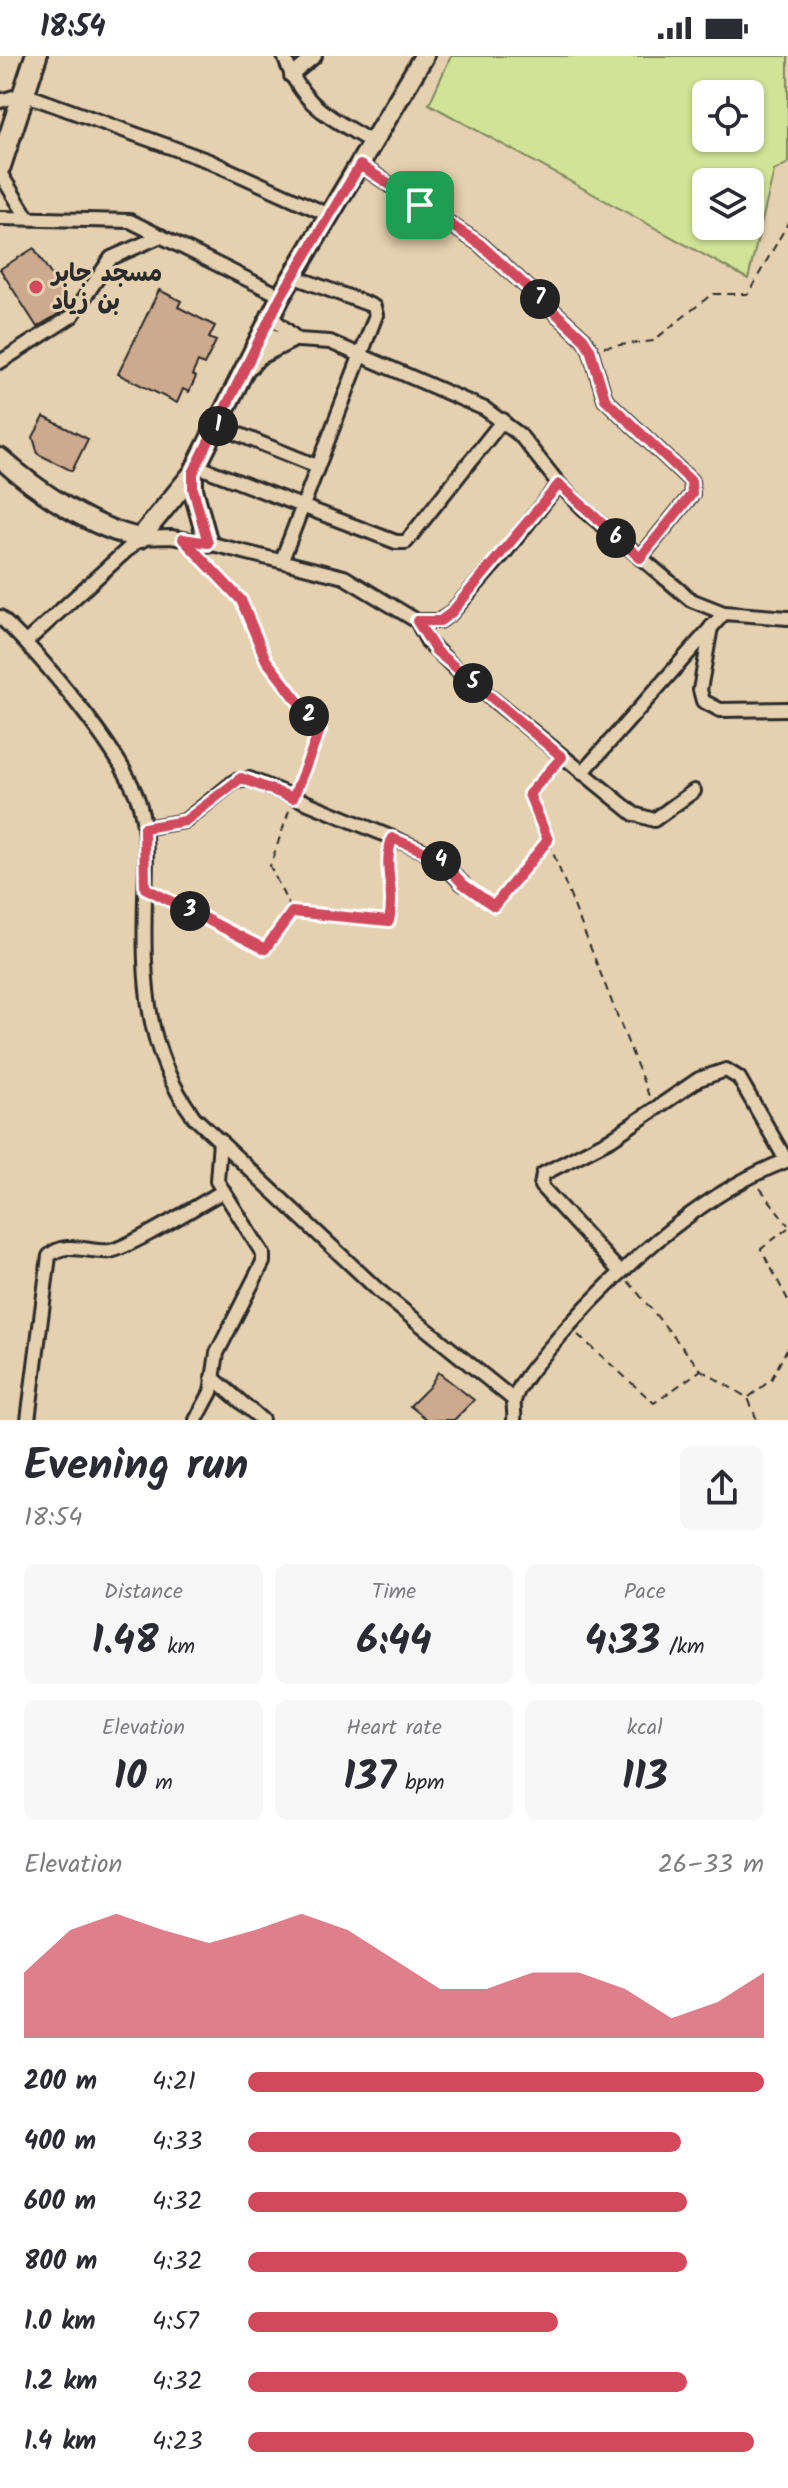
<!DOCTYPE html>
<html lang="en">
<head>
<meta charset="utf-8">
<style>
	:root { --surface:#fff; --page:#f7f7f7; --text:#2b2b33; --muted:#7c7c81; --accent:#d1495b }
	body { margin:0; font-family:Kalam,"Playpen Sans Arabic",sans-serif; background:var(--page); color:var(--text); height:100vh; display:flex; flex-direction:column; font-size:30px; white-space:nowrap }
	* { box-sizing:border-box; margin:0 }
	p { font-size:26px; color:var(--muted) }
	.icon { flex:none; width:44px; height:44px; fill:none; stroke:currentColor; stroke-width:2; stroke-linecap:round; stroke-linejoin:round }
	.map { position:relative; height:1364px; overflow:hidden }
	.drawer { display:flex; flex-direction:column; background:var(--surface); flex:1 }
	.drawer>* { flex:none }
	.controls { position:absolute; left:692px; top:24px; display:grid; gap:16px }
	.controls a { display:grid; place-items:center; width:72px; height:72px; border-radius:12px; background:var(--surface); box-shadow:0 2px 6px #0004; font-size:40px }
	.pin { position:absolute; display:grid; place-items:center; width:68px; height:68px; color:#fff; margin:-34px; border-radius:16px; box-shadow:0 4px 12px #0006 }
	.km { position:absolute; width:40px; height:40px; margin:-20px; border-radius:50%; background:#222; color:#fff; font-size:22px; line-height:40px; text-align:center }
	.round { display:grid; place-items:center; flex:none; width:84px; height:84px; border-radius:12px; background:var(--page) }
	.headline { display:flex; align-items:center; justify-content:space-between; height:136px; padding:0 24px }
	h1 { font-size:44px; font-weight:600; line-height:60px }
	.metrics { display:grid; grid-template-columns:repeat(3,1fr); gap:12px; height:136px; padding:8px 24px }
	.metrics div { display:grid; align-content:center; border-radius:12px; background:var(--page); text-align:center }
	.metrics b { font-size:40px; font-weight:600 }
	.metrics small { font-size:22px; font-weight:400 }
	.metrics p { font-size:22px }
	.chart { height:224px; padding:16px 24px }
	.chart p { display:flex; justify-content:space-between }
	.chart svg { width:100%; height:144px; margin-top:8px; fill:var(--accent); opacity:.7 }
	ul { padding:0 24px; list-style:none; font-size:26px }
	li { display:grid; grid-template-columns:128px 96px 1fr; align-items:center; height:60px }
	li i { height:20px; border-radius:10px; background:var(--accent) }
	.status { display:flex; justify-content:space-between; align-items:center; height:56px; padding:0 40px; background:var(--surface); direction:ltr }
	.status svg { height:22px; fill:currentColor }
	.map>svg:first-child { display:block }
	.green { fill:#d0e397; stroke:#7e8761; stroke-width:2; fill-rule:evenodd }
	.building { fill:#cda98e; stroke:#2b2b2b; stroke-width:2 }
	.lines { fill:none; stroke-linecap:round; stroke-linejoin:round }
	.street-casing { stroke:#2b2b2b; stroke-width:18 }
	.secondary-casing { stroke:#2b2b2b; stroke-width:24 }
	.primary-casing { stroke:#2b2b2b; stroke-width:26 }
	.path { stroke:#2b2b2b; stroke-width:2; stroke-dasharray:8 6; stroke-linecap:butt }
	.street { stroke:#e5d0af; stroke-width:12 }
	.secondary { stroke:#e5d0af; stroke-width:18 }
	.primary { stroke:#e5d0af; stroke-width:20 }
	.route-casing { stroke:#fff; stroke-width:16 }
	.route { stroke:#d1495b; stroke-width:10 }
	.poi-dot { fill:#d1495b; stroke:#e5d0af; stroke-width:3 }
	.labels { text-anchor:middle; stroke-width:6; stroke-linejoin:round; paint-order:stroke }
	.poi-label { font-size:24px; font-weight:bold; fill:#2b2b2b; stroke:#e5d0af; text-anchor:start }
</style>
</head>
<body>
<div class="status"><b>18:54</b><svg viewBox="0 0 49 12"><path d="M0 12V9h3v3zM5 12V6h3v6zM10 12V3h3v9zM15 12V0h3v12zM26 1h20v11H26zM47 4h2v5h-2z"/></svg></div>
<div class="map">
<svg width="788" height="1364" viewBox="0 0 788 1364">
	<rect width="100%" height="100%" fill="#e5d0af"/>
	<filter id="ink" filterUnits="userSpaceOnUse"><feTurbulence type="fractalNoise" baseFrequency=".0125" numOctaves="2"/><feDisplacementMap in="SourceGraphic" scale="16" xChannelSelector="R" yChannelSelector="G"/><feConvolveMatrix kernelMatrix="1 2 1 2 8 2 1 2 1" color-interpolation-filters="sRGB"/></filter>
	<g filter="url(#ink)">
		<path class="green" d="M 451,0 L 788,0 L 788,107 L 774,115 L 748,223 L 429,48 ZM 706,38 L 750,38 L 750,82 L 706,82 ZM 706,126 L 750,126 L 750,170 L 706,170 Z"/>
		<g class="building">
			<polygon points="34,192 71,250 37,271 0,213"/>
			<polygon points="159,234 181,245 178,251 215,270 209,282 216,285 204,309 198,306 192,319 196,321 189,336 183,333 177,347 118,318"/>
			<polygon points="44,361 88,383 72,415 38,398 33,381"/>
			<polygon points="438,1316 474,1344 454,1364 428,1364 410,1350 429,1331"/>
		</g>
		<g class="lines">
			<defs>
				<g id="street">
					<path d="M 284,0 C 302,51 329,60 373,87"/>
					<polyline points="291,20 315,0"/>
					<polyline points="0,45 24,38 209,105 329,159"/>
					<polyline points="360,109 480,188 583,282 590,293 605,343 691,425 692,438 640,502"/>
					<polyline points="0,117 27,161"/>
					<polyline points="0,162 130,165 281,240"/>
					<polyline points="270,260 297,283"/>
					<polyline points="263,276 282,283 330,286 485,353 520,379 559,428 588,457 691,544 724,557 788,562"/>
					<polyline points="0,306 72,260 111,202 161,180"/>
					<polyline points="218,370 317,410"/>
					<polyline points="197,410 396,486 406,486 503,364"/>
					<polyline points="282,504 376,259 374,251 368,248 292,220"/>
					<path d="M 0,561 C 41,600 125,698 140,750 C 148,780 146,811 145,841 C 143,922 144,994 194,1061 L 378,1234 L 514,1344"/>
					<polyline points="417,565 428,586 458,615 634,758 654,764 694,735"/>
					<polyline points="711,571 700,634 703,645 720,654 788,653"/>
					<polyline points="26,586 140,482 171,481 208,487 344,521 417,565 440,565 451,557 506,495 559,428"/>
					<polyline points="582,717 724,557"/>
					<polyline points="144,772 185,765 235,725 250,723 434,799 463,828"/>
					<polyline points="620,1216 541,1130 543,1118 611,1083 699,1023 726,1014 739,1022 786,1104"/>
					<polyline points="212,1321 262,1364"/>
					<path d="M 28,1364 L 49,1200 C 65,1184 90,1197 110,1195 C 129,1192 200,1148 222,1136"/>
					<polyline points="196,1364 211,1336 217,1297 263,1206 263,1198 217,1125 220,1084"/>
					<path d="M 514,1364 C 515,1358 513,1351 514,1345 C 518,1328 537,1307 548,1294 C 608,1222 699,1137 788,1104"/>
				</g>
				<g id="secondary">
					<polyline points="250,308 258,299 290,283"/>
					<path d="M 0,402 C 37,435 91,472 140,482 L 193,417 L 281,240 L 424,0"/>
					<polyline points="193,417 193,433 208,487"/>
				</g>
				<polyline id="primary" points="0,110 36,0"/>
			</defs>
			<use href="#street" class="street-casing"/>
			<use href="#secondary" class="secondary-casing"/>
			<use href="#primary" class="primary-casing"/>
			<g class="path">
				<polyline points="604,291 653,285 712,238 748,238 788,167"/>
				<polyline points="201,501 241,544 266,604 320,674 297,731"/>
				<polyline points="547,783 529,738 554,710"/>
				<polyline points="473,835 494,850 548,784 649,1040"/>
				<polyline points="159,839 265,893 292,856 270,810 290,752"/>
				<polyline points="293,856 389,865 394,841 385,804 388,794"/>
				<polyline points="760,1132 788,1169"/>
				<polyline points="788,1172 761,1193 788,1244"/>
				<polyline points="578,1279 654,1347 701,1314 628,1225"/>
				<polyline points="701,1314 748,1342 757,1364"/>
				<polyline points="749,1341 771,1324 788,1291"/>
			</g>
			<use href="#street" class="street"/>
			<use href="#secondary" class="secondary"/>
			<use href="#primary" class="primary"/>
		</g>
	</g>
	<g class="lines" filter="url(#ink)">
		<defs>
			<path id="route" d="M 360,109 L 480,188 L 583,282 L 590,293 L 605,343 L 691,425 L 692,438 L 640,502 L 559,428 L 451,557 L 440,565 L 417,565 L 436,595 L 562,701 L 529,738 L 548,784 L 494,850 L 463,828 L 438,801 L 392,782 C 382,814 396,832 389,865 L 292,856 L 265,893 L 145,832 L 144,772 L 185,765 L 241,722 L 293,742 L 320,674 L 266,604 L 241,544 L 183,483 L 208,487 L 193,433 L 193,417 L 281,240 Z"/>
		</defs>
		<use href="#route" class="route-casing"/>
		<use href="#route" class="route"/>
	</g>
	<circle class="poi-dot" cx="36" cy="231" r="8"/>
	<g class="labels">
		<g class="poi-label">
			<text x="52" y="225">مسجد جابر<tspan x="52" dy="28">بن زياد</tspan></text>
		</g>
	</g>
</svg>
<div class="controls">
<a><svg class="icon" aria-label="locate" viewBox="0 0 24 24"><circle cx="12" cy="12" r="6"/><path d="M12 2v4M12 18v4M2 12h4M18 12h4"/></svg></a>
<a><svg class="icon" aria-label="layers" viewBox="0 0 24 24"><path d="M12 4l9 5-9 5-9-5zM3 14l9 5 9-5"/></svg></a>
</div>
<div class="pin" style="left:420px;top:149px;background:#1e9e55"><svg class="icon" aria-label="arrive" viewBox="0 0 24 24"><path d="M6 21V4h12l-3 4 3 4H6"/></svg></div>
<b class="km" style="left:218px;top:370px">1</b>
<b class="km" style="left:309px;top:660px">2</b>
<b class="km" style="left:190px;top:855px">3</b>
<b class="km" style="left:441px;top:805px">4</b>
<b class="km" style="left:473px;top:627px">5</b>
<b class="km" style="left:616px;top:482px">6</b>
<b class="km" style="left:540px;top:243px">7</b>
</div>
<section class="drawer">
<div class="headline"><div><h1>Evening run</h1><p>18:54</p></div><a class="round"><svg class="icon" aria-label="share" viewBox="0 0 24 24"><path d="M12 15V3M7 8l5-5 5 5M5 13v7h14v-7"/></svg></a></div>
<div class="metrics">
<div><p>Distance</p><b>1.48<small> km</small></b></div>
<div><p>Time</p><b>6:44</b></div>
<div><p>Pace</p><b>4:33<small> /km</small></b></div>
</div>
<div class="metrics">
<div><p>Elevation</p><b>10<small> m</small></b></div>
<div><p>Heart rate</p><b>137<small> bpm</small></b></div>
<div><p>kcal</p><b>113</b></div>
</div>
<div class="chart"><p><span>Elevation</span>26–33 m</p>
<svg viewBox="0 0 160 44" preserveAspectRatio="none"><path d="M0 44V24L10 11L20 6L30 11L40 15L50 11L60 6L70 11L80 20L90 29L100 29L110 24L120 24L130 29L140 38L150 33L160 24V44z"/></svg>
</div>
<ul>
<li><b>200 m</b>4:21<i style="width:100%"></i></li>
<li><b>400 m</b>4:33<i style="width:84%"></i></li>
<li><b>600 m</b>4:32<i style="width:85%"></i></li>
<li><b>800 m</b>4:32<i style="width:85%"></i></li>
<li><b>1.0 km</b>4:57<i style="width:60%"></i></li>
<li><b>1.2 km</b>4:32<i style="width:85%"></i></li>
<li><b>1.4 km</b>4:23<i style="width:98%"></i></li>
</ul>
</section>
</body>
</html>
